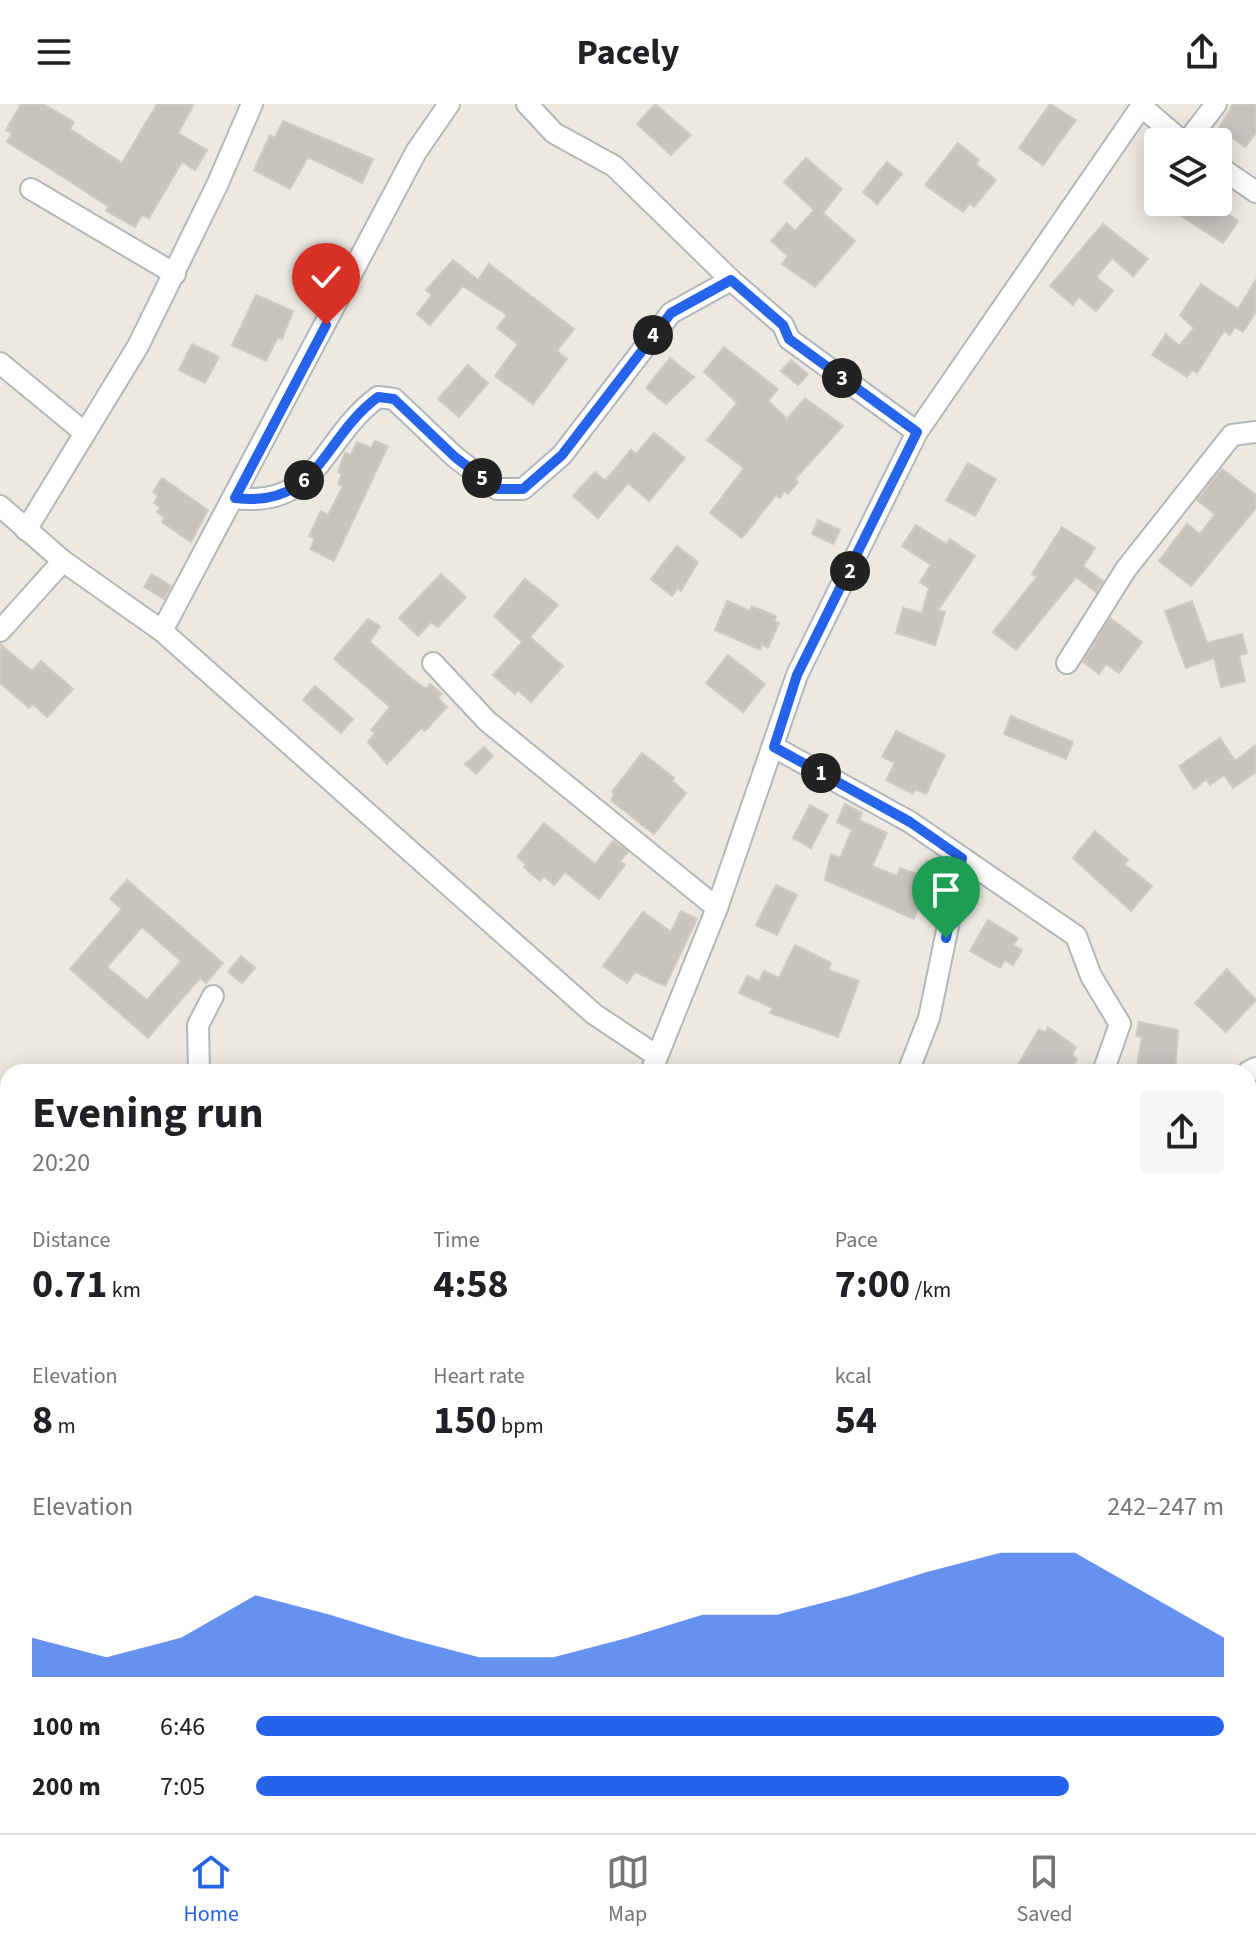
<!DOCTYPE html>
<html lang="en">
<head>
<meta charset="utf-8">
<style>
	:root { --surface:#fff; --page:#f6f6f6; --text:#202124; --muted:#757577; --line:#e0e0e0; --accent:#2563eb }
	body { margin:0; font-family:"Source Sans 3",sans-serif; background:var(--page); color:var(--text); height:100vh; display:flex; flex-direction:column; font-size:30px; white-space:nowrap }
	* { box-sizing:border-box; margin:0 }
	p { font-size:26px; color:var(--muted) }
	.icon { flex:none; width:44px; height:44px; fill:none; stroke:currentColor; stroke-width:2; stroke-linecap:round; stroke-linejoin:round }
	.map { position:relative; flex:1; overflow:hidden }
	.sheet { position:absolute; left:0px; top:960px; width:1256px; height:770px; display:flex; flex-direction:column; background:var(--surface); border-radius:24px 24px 0 0; box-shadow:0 4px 20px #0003 }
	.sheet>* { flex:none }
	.tools { position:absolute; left:1144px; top:24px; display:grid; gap:16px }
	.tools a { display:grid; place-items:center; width:88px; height:88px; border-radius:8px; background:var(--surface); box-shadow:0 4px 20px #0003; font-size:40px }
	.pin { position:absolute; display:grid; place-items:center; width:68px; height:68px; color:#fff; margin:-82px -34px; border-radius:50% 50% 50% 0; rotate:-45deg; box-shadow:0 0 8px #0007 }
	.pin .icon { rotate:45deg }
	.km { position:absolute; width:40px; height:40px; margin:-20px; border-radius:50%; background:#222; color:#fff; font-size:22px; line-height:40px; text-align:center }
	.round { display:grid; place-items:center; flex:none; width:84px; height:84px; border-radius:8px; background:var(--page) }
	.summary { display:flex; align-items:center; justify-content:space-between; height:136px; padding:0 32px }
	h1 { font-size:44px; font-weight:700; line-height:60px }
	.figures { display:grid; grid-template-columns:repeat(3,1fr); gap:12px; height:136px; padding:8px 32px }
	.figures div { display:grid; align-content:center }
	.figures b { font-size:40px; font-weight:700 }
	.figures small { font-size:22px; font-weight:400 }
	.figures p { font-size:22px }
	.chart { height:224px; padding:16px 32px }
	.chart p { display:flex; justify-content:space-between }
	.chart svg { width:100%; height:144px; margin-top:8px; fill:var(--accent); opacity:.7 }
	ul { padding:0 32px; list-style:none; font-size:26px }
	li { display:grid; grid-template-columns:128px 96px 1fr; align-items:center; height:60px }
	li i { height:20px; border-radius:10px; background:var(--accent) }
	header { display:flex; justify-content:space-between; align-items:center; height:104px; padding:0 32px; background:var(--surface); font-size:36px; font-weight:700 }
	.tab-bar { display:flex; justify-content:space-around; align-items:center; height:112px; border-top:2px solid var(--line); background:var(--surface); font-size:22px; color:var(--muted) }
	.tab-bar a { display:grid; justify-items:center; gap:4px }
	.tab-bar .on { color:var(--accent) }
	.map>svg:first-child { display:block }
	.building { fill:#c7c4be; stroke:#d1cabf; stroke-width:2; fill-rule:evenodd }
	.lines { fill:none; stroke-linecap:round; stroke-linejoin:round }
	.minor-casing { stroke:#b3b7bb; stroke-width:24 }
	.minor { stroke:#fff; stroke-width:20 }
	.route-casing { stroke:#fff; stroke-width:16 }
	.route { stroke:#2563eb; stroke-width:10 }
</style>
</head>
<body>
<header><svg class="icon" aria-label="menu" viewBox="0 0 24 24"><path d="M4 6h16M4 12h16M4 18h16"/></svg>Pacely<svg class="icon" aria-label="share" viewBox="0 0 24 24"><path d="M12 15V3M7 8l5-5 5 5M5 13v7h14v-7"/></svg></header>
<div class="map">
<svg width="1256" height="1729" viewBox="0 0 1256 1729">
	<rect width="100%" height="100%" fill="#ece9e0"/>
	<g class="building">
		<polygon points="21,0 43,0 74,18 70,25 122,59 157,0 194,0 178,29 207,46 195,66 182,58 149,114 142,111 135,123 106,107 109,103 68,76 7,38 12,29 6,26"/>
		<polygon points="655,0 691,31 671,51 637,20"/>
		<polygon points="1050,0 1076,16 1043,61 1019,44"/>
		<polygon points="1233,0 1256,0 1256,29 1245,43 1219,24"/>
		<polygon points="283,17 373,55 362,79 308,53 290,85 254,66 270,31 275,34"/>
		<polygon points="958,39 979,56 976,60 996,76 974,103 970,99 963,108 925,81"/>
		<polygon points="806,54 842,85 823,109 855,137 815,183 782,160 788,152 771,137 787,119 795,127 814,106 784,78"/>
		<polygon points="887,58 902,70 877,100 863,88"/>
		<polygon points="1186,98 1221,98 1217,103 1238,117 1223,139 1178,110"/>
		<polygon points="1103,120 1148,155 1133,172 1112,154 1096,173 1113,187 1096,207 1079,193 1073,201 1050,182"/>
		<polygon points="453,156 478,176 489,160 574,225 557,247 567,255 533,300 495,272 518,240 497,224 507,211 463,182 430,221 417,210 432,191 426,186"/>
		<polygon points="1256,176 1256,208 1243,228 1235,223 1230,231 1224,227 1197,269 1192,266 1187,273 1152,251 1166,230 1179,242 1194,224 1180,211 1201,180 1238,205"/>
		<polygon points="256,191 293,207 282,235 278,233 266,257 232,241"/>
		<polygon points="192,240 219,253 205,279 179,266"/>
		<polygon points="724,243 778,285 768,297 787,315 805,294 843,322 795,375 798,378 788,390 784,387 780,394 776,391 742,434 710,409 744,364 707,336 737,299 704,268"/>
		<polygon points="670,254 694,273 666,300 646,284"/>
		<polygon points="791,256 808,270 798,281 781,267"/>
		<polygon points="468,261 488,279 459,313 438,295"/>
		<polygon points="654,329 685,354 649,397 628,379 598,414 573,392 595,368 605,377 631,346 636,350"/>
		<polygon points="375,337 388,342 334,457 310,445 315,435 309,432 321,407 328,411 343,382 338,380 342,370 338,368 345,349 351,351 357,338 371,344"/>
		<polygon points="968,359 996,375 975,412 946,396"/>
		<polygon points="1222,365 1256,391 1256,404 1191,482 1159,457 1187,420 1200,430 1215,410 1197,396"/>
		<polygon points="162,374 208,406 191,438 162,418 164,413 157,408 161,404 154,399 158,392 153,388"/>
		<polygon points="818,416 840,426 833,440 812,430"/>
		<polygon points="916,421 946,440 950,435 975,452 938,506 945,508 935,541 896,529 903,504 922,509 929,484 920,478 931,461 902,442"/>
		<polygon points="1062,423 1095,444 1083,462 1103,477 1096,488 1076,473 1016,546 993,528 1037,473 1032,470"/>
		<polygon points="677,442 698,458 681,487 678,484 672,492 651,475"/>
		<polygon points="152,470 171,482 164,495 144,483"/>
		<polygon points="441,470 466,493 438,523 431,518 418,532 399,514"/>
		<polygon points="525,475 558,501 530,533 563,562 531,598 518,586 515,590 493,571 522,538 494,512"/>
		<polygon points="727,497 750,507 752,502 776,512 774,517 779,519 768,544 762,541 760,546 715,526"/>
		<polygon points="1192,497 1207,539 1242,530 1247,549 1239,551 1245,577 1221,583 1214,554 1186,564 1165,507"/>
		<polygon points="1110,514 1142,538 1119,569 1106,560 1099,570 1083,558"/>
		<polygon points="368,515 380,522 370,538 412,575 426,585 430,580 442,590 438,594 447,603 425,627 421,624 387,660 368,638 375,629 371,626 390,603 334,555"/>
		<polygon points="0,540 32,567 41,557 73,585 47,613 33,600 29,604 0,579"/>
		<polygon points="728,551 765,580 743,608 706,579"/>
		<polygon points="315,582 353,615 341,629 303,596"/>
		<polygon points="1011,612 1073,638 1066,655 1004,630"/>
		<polygon points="896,627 945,651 926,690 915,685 913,690 886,676 895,659 882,653"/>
		<polygon points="1220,634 1235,657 1256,641 1256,668 1233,684 1224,671 1210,681 1207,675 1194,685 1179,662"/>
		<polygon points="484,643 493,652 476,670 465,660"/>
		<polygon points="642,649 674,674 672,677 686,689 654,730 611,696 615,690 612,688"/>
		<polygon points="845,700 862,709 859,716 887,729 872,762 897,772 900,764 929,774 914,815 825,776 831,750 840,754 852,726 837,718"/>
		<polygon points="810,701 828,711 811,744 793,734"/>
		<polygon points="544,719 595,760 613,737 628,748 620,757 625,761 599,795 565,768 554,781 544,772 540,777 524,763 526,760 517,753"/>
		<polygon points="1095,727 1128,756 1124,760 1152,782 1131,807 1073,754"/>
		<path d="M 127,776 L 223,859 L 206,879 L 200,874 L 148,934 L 70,865 L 122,805 L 110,795 ZM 142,823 L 181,857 L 147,896 L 107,863 Z"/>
		<polygon points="776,781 797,791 777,831 756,821"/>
		<polygon points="681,807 697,815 665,882 635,868 627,879 603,862 643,808 671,828"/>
		<polygon points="988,816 1018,834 1013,841 1022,846 1013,861 1005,856 1000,864 970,847"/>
		<polygon points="795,841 831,859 828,866 859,877 838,933 770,909 773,904 739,889 747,872 759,877 764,867 779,874"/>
		<polygon points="241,852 255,864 242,879 228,868"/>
		<polygon points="1227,865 1256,896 1226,928 1195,899"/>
		<polygon points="1139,918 1178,926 1175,968 1136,968 1142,933 1136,932"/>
		<polygon points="1048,923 1076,943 1072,951 1077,955 1069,968 1029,968 1018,961 1039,925 1045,929"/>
	</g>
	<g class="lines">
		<defs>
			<g id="minor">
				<polyline points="527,0 554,29 614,62 731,176 783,221 789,235 917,328"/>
				<polyline points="1141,2 1183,38"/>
				<polyline points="1187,38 1216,0"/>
				<polyline points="1218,62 1256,88"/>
				<polyline points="31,85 175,170"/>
				<polyline points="0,259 85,329"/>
				<path d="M 235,394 C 318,405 322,334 378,293 L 394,295 L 455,353 L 497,385 L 523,385 L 562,351 L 671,209 L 731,176"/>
				<polyline points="0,402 63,457 162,527 594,910 657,952"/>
				<polyline points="26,426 138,242 218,79 252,0"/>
				<polyline points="0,527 63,457"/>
				<polyline points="162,527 416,48 449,0"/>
				<polyline points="433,559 487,617 717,804"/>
				<polyline points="1067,559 1126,465 1232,331 1256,328"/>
				<polyline points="774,643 910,718 1076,832 1091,872 1120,920 1103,968"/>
				<polyline points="199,968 198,921 213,892"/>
				<polyline points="651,968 717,804 797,571 917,328 1143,0"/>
				<polyline points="908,968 929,914 962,754"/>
				<polyline points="1248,968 1256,964"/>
				<polyline points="1248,1172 1256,1178"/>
				<polyline points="0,1337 8,1343"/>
				<polyline points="0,1379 8,1369"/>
				<polyline points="1248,1393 1256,1381"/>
				<polyline points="0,1715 8,1709"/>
				<polyline points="111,1722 121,1729"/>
				<polyline points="967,1722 976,1729"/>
				<polyline points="372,1729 375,1722"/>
				<polyline points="631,1729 638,1722"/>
				<polyline points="928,1729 929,1722"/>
			</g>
		</defs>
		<use href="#minor" class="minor-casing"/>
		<use href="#minor" class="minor"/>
	</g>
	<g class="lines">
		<defs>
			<path id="route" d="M 326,221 L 235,394 C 319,405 322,334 378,293 L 394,295 L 455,353 L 497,385 L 523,385 L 562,351 L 671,209 L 731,176 L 783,221 L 789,235 L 917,328 L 797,571 L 774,643 L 910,718 L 962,754 L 946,834"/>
		</defs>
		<use href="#route" class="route-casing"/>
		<use href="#route" class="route"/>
	</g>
</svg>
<div class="tools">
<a><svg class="icon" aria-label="layers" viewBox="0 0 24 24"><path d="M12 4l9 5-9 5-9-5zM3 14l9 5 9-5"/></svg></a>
</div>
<div class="pin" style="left:946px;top:834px;background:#1e9e55"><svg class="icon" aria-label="arrive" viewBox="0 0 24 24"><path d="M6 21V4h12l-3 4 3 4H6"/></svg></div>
<div class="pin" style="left:326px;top:221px;background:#d93025"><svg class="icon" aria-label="check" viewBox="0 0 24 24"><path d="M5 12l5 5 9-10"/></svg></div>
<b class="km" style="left:821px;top:669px">1</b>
<b class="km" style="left:850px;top:467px">2</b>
<b class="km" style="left:842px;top:274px">3</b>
<b class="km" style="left:653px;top:231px">4</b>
<b class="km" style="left:482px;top:374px">5</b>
<b class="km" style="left:304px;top:376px">6</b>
<section class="sheet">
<div class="summary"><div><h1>Evening run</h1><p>20:20</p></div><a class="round"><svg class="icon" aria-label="share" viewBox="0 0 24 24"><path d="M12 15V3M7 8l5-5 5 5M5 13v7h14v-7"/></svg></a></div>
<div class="figures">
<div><p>Distance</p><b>0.71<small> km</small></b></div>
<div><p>Time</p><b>4:58</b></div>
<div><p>Pace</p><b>7:00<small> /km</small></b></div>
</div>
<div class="figures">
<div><p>Elevation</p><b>8<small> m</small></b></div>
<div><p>Heart rate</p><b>150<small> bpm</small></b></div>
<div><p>kcal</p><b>54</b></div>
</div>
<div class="chart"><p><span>Elevation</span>242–247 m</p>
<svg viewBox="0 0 160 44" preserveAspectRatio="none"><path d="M0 44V32L10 38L20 32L30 19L40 25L50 32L60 38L70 38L80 32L90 25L100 25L110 19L120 12L130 6L140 6L150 19L160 32V44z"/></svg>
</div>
<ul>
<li><b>100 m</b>6:46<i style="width:100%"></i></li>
<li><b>200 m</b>7:05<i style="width:84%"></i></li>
</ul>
</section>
</div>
<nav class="tab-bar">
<a class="on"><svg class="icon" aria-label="home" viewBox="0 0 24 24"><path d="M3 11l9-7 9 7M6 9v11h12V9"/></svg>Home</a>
<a><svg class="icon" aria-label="map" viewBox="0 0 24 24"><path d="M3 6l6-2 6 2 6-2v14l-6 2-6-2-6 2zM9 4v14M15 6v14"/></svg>Map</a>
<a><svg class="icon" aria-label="saved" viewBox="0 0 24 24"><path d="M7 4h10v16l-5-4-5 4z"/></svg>Saved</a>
</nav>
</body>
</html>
